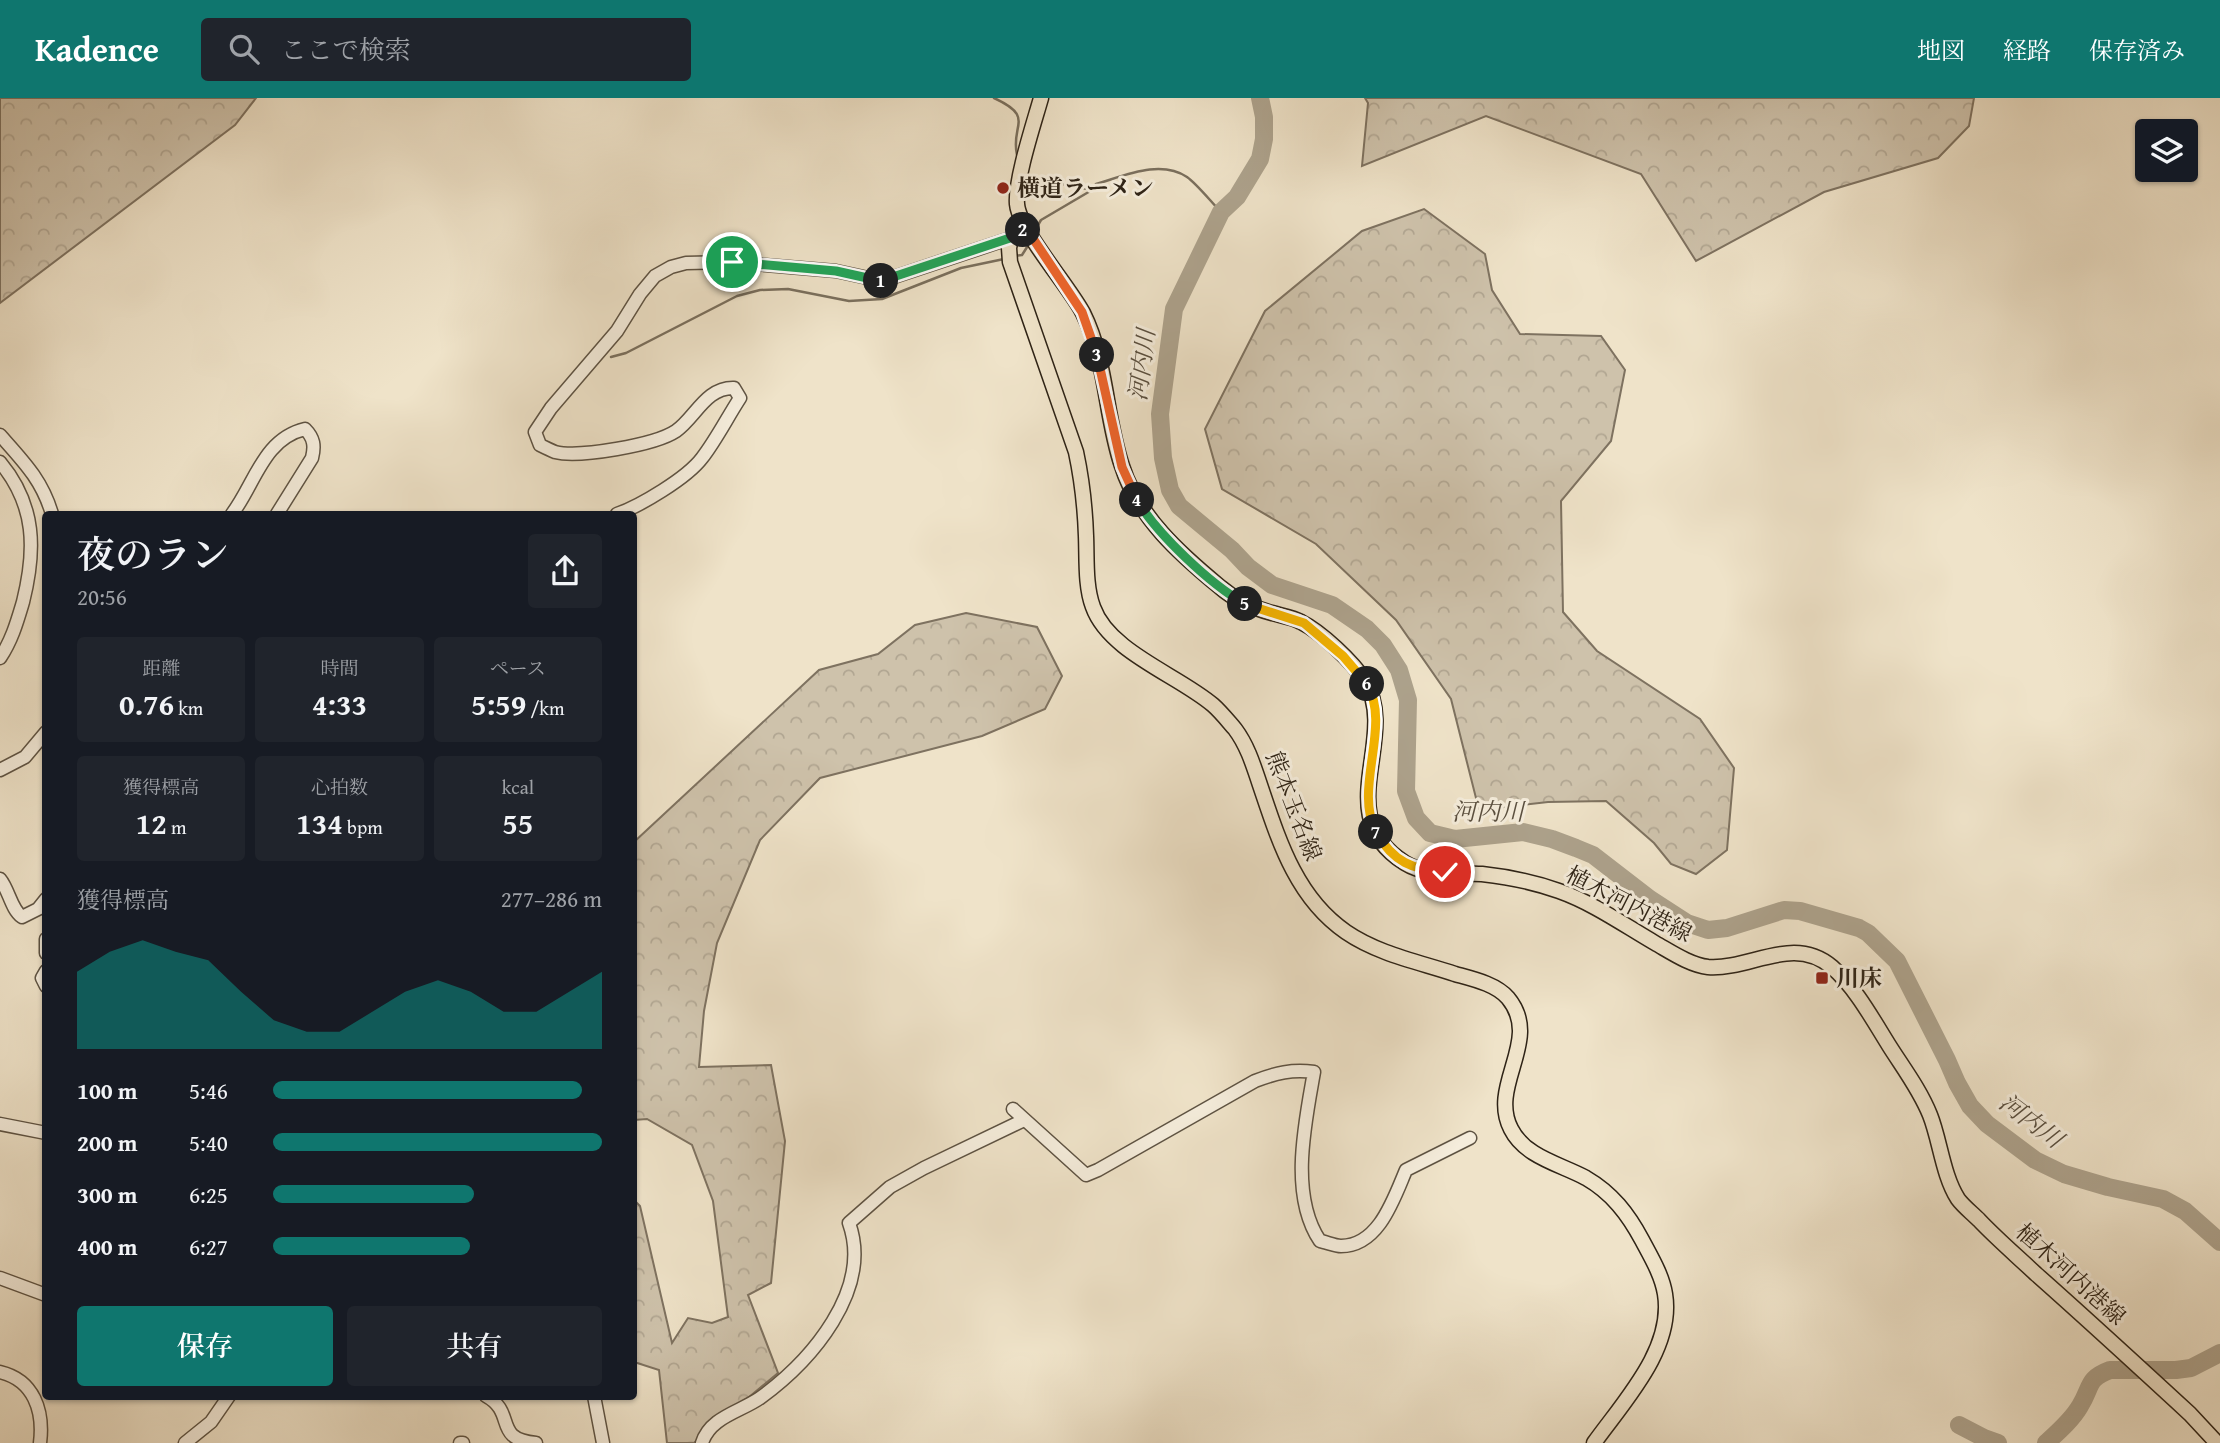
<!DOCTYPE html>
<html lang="ja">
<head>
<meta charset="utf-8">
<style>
	:root { --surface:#171b24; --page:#20242c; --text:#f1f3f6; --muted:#9ea1a6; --accent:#0f766e }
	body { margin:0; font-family:"Gentium Book Plus","Noto Serif JP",serif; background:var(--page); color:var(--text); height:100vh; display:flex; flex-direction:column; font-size:26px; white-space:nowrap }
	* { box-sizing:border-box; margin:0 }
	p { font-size:23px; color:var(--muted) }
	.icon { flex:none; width:38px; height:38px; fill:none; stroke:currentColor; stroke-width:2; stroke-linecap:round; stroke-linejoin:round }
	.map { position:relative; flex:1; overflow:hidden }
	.details { position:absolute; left:42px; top:413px; width:595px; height:889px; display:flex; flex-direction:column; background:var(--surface); border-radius:7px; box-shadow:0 2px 5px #0004 }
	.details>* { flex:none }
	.buttons { position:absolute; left:2135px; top:21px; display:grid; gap:14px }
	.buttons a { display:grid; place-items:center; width:63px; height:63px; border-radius:7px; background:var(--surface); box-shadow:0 2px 5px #0004; font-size:35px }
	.pin { position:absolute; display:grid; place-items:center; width:60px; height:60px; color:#fff; margin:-30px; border:4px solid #fff; border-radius:50%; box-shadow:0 2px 7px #0007 }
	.km { position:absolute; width:35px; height:35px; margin:-18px; border-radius:50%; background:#222; color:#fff; font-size:19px; line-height:35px; text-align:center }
	.round { display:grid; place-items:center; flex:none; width:74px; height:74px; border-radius:7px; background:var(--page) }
	.head { display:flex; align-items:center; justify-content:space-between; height:119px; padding:0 35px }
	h1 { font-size:38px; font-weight:600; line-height:52px }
	.stats { display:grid; grid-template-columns:repeat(3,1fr); gap:10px; height:119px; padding:7px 35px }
	.stats div { display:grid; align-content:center; border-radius:7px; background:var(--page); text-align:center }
	.stats b { font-size:30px; font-weight:600 }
	.stats small { font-size:19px; font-weight:400 }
	.stats p { font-size:19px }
	.chart { height:196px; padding:14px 35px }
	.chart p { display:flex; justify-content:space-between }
	.chart svg { width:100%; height:126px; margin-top:7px; fill:var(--accent); opacity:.7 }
	.primary-button { display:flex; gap:14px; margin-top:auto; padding:14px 35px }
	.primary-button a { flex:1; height:80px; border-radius:7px; background:var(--accent); color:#fff; font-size:28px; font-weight:600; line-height:80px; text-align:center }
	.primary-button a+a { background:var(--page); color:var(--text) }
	ul { padding:0 35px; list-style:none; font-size:23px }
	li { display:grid; grid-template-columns:112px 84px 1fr; align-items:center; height:52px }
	li i { height:18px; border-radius:9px; background:var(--accent) }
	header { display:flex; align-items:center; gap:42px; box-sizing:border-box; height:98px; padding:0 35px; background:var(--accent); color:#fff }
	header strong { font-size:33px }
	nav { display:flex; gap:38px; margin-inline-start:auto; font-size:24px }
	.search { width:490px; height:63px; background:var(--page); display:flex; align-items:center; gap:18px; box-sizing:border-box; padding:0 24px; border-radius:7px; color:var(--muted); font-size:26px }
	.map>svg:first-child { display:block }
	.forest { fill:url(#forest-crowns); stroke:#7e7260; stroke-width:2 }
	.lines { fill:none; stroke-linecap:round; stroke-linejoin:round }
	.stream { stroke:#7a6f5d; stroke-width:2.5 }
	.river { stroke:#ada28c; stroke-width:18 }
	.minor-casing { stroke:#5e5343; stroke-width:15 }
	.major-casing { stroke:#2e2316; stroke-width:17 }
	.minor { stroke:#f5eddc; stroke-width:12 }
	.major { stroke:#efe3c9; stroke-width:14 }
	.split-1-casing { stroke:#fff; stroke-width:14 }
	.split-2-casing { stroke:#fff; stroke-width:14 }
	.split-3-casing { stroke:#fff; stroke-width:14 }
	.split-4-casing { stroke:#fff; stroke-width:14 }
	.split-5-casing { stroke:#fff; stroke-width:14 }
	.split-6-casing { stroke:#fff; stroke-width:14 }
	.split-7-casing { stroke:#fff; stroke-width:14 }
	.split-8-casing { stroke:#fff; stroke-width:14 }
	.split-1 { stroke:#22a559; stroke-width:9 }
	.split-2 { stroke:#22a559; stroke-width:9 }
	.split-3 { stroke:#f0652b; stroke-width:9 }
	.split-4 { stroke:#f0652b; stroke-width:9 }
	.split-5 { stroke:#22a559; stroke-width:9 }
	.split-6 { stroke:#f5b400; stroke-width:9 }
	.split-7 { stroke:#f5b400; stroke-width:9 }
	.split-8 { stroke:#f5b400; stroke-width:9 }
	.poi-dot { fill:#8f2418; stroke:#f5eddc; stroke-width:2.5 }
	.labels { text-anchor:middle; stroke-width:6; stroke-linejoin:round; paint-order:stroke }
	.poi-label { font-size:23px; font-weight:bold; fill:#2e2316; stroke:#f5eddc; text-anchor:start }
	.street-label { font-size:23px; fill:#2e2316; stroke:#f5eddc }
	.water-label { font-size:24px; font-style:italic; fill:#5a4f3f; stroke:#f5eddc }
</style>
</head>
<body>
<header>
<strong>Kadence</strong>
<div class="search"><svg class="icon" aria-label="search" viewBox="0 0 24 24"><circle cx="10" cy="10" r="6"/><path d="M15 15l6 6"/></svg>ここで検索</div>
<nav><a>地図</a><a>経路</a><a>保存済み</a></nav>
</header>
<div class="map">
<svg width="2220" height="1345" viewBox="0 0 2220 1345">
	<defs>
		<pattern id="forest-crowns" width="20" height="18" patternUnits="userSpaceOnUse" patternTransform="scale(1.75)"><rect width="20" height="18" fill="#cec2ab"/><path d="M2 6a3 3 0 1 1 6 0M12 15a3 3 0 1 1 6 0" fill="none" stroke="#b1a692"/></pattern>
	</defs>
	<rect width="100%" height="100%" fill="#efe3c9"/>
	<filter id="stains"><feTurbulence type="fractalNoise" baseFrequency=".00286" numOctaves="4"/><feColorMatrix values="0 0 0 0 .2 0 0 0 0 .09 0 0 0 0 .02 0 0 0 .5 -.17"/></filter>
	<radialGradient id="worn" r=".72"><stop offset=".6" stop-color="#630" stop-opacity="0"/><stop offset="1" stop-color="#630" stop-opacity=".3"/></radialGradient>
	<g class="forest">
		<polygon points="0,0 256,0 235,27 0,205"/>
		<polygon points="1365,0 1974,0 1969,28 1938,60 1824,94 1696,163 1641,76 1486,18 1362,68 1368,5"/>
		<polygon points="1424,111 1485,156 1492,192 1520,236 1601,238 1625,272 1611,343 1561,403 1563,514 1597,553 1700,621 1734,670 1727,752 1696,776 1671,766 1654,745 1606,703 1548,704 1479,712 1451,601 1396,522 1316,446 1222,391 1205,331 1265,213 1362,133"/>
		<polygon points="966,515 1037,529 1062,578 1045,611 982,638 820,680 760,742 717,845 704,913 699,969 771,967 785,1043 771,1185 748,1197 778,1275 694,1345 667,1345 659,1272 634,1264 634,1102 640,1108 672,1245 688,1220 712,1225 728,1219 713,1103 692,1047 647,1021 634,1022 634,744 819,572 878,556 915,527"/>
	</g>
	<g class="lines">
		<g class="stream">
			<path d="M 994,0 C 1036,19 1010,27 1017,57"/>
			<polyline points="1030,79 1092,92"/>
			<path d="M 1034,134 L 1041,122 L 1092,92 L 1096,86 C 1124,78 1160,61 1187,79 C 1197,86 1212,105 1221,114"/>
			<polyline points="1014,158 1022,157 1029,146"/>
			<polyline points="611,259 626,255 737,198 760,192 788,191 849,203 882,201 961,170 1004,161"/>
		</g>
		<g class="river">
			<polyline points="1260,0 1264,19 1264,41 1260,61 1237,99 1221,114 1174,211 1160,316 1163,360 1170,392 1179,408 1232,452 1248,469 1272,487 1332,507 1367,531 1383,547 1399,572 1408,602 1406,693 1416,720 1430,735 1455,741 1523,734 1552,741 1576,750 1593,757 1650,801 1687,825 1708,832 1727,830 1784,812 1800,813 1859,830 1868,835 1897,863 1947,962 1957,985 1970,1008 1987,1026 2035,1062 2064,1076 2108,1089 2163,1101 2185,1113 2220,1144"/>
			<polyline points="1959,1327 1984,1340 1998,1345"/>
			<path d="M 2046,1345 C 2058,1334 2072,1322 2080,1308 C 2092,1289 2086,1281 2110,1272 L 2176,1272 L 2191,1270 L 2220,1255"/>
		</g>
		<defs>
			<g id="minor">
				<path d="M 0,337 C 24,364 42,382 52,416"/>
				<path d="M 0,364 C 36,407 36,452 23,504 C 17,524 12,542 0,560"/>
				<path d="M 232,416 C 255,386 263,341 305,331 C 314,340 315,348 312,360 L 277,416"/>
				<path d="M 617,416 C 640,408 687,380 702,360 C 716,342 727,320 740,300 L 734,290 C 706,289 695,320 676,333 C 655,347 579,360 555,354 C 550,352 544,349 540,347 L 535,334 L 551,310 L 617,233 L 640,196 L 655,178 L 671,169 L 686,165 L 731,164 L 836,173 L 882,183 L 1011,140"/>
				<polyline points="0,672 25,659 46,634"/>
				<path d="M 0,781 C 9,792 11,811 22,819 L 38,811 L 46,801"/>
				<polyline points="46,841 46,855"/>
				<polyline points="46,873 42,880 46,888"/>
				<path d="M 1013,1011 L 1086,1077 L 1098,1072 L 1255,983 C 1276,975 1292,971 1314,974 C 1305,1025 1289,1097 1320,1143 C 1326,1144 1335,1148 1341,1148 C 1379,1148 1394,1100 1406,1072 L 1470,1040"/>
				<polyline points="0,1026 46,1035"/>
				<polyline points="0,1180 46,1197"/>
				<path d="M 0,1274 C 34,1282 44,1313 40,1345"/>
				<path d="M 486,1298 C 517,1315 492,1341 536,1345"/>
				<polyline points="594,1298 603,1345"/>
				<polyline points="185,1345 211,1324 229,1298"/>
				<polyline points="460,1345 463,1345"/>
				<path d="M 702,1345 C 710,1319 740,1314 760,1300 C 811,1263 873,1192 849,1125 L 890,1089 L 924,1070 L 1024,1022"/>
			</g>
			<g id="major">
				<path d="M 1041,0 C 1034,25 1015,82 1017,106 C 1019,132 1069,188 1083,215 C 1107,263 1105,318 1122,368 C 1138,419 1180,456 1220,489 C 1235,502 1253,510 1272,515 C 1282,518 1292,519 1301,524 C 1321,534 1353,564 1365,583 C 1400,640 1329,718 1405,765 C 1427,779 1458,774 1482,776 C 1509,779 1534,784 1559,793 C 1593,805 1624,827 1655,845 C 1671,854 1690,867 1708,869 C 1751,872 1793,836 1832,869 C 1856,890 1873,922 1890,949 C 1904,971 1920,992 1930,1017 C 1940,1042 1943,1078 1958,1101 C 1963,1108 1972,1115 1979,1122 C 1997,1141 2017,1158 2036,1176 C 2088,1222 2139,1269 2190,1316 L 2217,1345"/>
				<path d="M 1026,130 L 1011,140 L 1009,150 L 1010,164 L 1076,354 C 1082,382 1085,409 1086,438 C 1087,460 1085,488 1093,509 C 1109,554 1178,577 1213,607 C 1221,614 1228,623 1235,631 C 1247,647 1253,666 1259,684 C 1278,740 1295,799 1346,834 C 1378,856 1419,864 1455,876 C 1473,881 1496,886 1508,900 C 1543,942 1488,987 1511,1031 C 1525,1059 1560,1066 1586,1080 C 1612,1095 1628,1116 1642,1142 C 1651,1159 1662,1177 1665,1196 C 1674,1251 1624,1303 1594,1345"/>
			</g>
		</defs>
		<use href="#minor" class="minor-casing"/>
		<use href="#major" class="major-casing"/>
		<use href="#minor" class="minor"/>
		<use href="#major" class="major"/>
	</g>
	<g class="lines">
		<defs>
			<polyline id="split-1" points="732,164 836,173 881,183"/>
			<polyline id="split-2" points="881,183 1010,140 1023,132"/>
			<polyline id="split-3" points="1023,132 1026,130 1082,214 1097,257"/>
			<polyline id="split-4" points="1097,257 1122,369 1137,402"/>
			<path id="split-5" d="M 1137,402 C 1157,436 1210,486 1245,506"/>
			<polyline id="split-6" points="1245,506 1304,525 1343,558 1367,586"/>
			<path id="split-7" d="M 1367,586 C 1392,629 1353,689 1376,734"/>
			<path id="split-8" d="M 1376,734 C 1393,764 1413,772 1445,774"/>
		</defs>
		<use href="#split-1" class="split-1-casing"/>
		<use href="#split-2" class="split-2-casing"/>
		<use href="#split-3" class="split-3-casing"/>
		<use href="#split-4" class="split-4-casing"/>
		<use href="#split-5" class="split-5-casing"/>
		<use href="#split-6" class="split-6-casing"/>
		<use href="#split-7" class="split-7-casing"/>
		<use href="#split-8" class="split-8-casing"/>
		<use href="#split-1" class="split-1"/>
		<use href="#split-2" class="split-2"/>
		<use href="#split-3" class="split-3"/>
		<use href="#split-4" class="split-4"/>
		<use href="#split-5" class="split-5"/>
		<use href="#split-6" class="split-6"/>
		<use href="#split-7" class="split-7"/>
		<use href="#split-8" class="split-8"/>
	</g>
	<g class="poi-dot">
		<circle cx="1003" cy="90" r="7"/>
		<rect x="1815" y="873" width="14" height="14" rx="3.5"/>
	</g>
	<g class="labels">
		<g class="poi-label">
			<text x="1017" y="98">横道ラーメン</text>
			<text x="1836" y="888">川床</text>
		</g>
		<g class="street-label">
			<text transform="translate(1294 708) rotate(69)" y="8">熊本玉名線</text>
			<text transform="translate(1629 806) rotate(27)" y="8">植木河内港線</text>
			<text transform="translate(2071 1176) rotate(42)" y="8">植木河内港線</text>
		</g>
		<g class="water-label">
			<text transform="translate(1142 267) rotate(-83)" y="8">河内川</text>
			<text x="1488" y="722">河内川</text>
			<text transform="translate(2031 1023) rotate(37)" y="8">河内川</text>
		</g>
	</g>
	<rect width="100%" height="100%" filter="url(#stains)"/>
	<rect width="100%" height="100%" fill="url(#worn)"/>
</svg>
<div class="buttons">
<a><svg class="icon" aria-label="layers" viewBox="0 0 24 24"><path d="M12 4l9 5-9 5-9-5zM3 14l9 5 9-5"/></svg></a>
</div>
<div class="pin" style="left:732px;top:164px;background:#1e9e55"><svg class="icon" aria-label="arrive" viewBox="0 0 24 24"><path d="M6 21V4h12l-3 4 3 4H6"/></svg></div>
<div class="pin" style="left:1445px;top:774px;background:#d93025"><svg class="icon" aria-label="check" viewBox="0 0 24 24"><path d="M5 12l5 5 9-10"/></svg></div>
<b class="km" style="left:881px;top:183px">1</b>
<b class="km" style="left:1023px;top:132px">2</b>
<b class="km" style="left:1097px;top:257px">3</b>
<b class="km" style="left:1137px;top:402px">4</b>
<b class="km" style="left:1245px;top:506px">5</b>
<b class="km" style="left:1367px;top:586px">6</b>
<b class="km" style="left:1376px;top:734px">7</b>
<section class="details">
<div class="head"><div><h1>夜のラン</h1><p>20:56</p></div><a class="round"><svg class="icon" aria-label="share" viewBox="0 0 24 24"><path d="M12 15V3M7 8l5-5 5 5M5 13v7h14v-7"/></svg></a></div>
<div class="stats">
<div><p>距離</p><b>0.76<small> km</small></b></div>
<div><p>時間</p><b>4:33</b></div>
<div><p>ペース</p><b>5:59<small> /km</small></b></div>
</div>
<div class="stats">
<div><p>獲得標高</p><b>12<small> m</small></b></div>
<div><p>心拍数</p><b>134<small> bpm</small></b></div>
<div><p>kcal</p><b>55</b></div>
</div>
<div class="chart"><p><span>獲得標高</span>277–286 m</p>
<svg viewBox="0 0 160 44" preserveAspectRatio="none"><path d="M0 44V17L10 10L20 6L30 10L40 13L50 24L60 34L70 38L80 38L90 31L100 24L110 20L120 24L130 31L140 31L150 24L160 17V44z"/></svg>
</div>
<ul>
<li><b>100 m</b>5:46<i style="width:94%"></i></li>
<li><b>200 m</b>5:40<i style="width:100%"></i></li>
<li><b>300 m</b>6:25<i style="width:61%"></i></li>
<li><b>400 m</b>6:27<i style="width:60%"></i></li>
</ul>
<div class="primary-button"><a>保存</a><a>共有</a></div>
</section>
</div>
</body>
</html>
